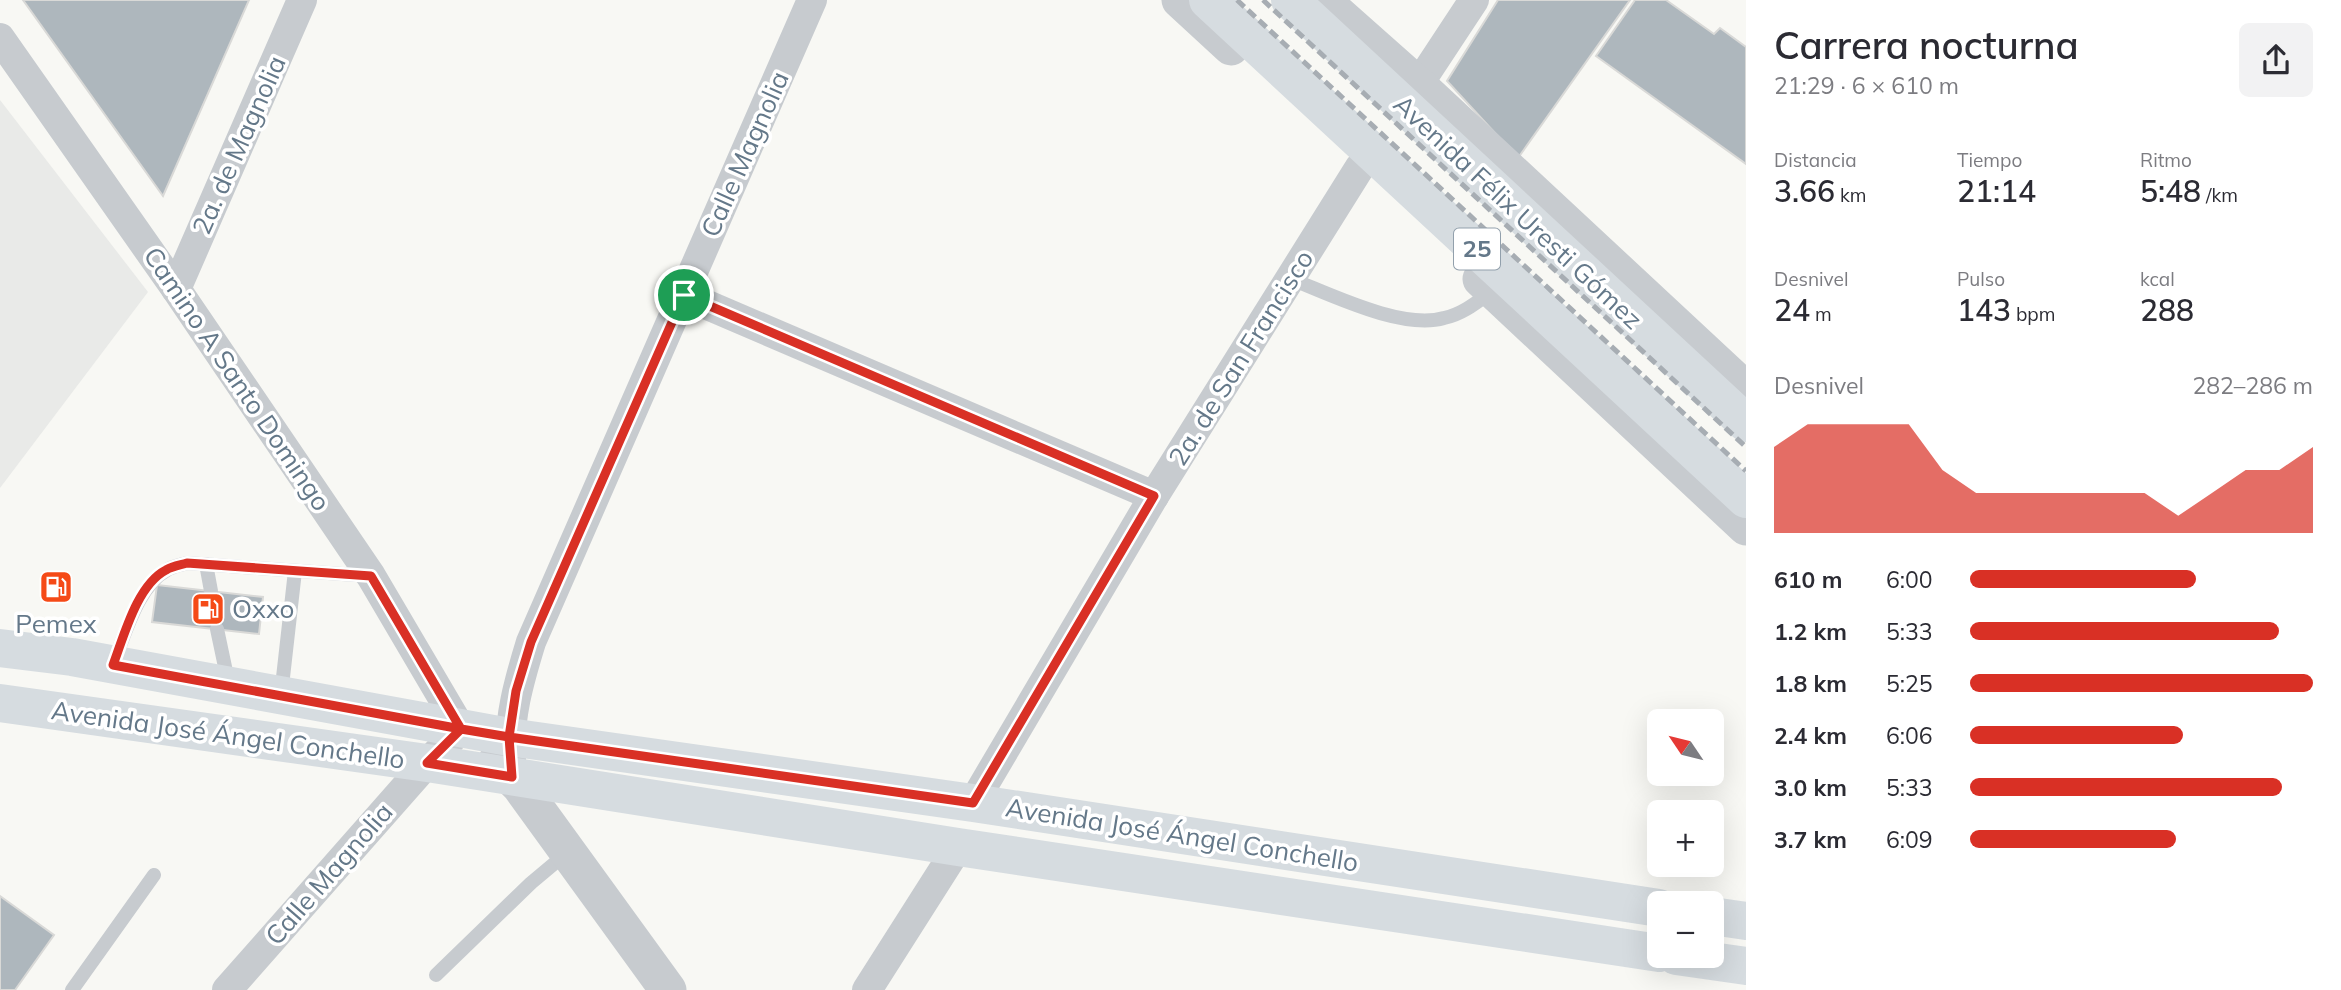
<!DOCTYPE html>
<html lang="es">
<head>
<meta charset="utf-8">
<style>
	:root { --surface:#fff; --page:#f2f2f3; --text:#2b2b33; --muted:#7c7c81; --accent:#d93025 }
	body { margin:0; font-family:Mulish,sans-serif; background:var(--page); color:var(--text); height:100vh; display:flex; flex-direction:column; font-size:26px; white-space:nowrap }
	* { box-sizing:border-box; margin:0 }
	p { font-size:23px; color:var(--muted) }
	.icon { flex:none; width:38px; height:38px; fill:none; stroke:currentColor; stroke-width:2; stroke-linecap:round; stroke-linejoin:round }
	.map { position:relative; flex:1; overflow:hidden }
	.drawer { display:flex; flex-direction:column; background:var(--surface); width:595px }
	.drawer>* { flex:none }
	.needle { width:46px; rotate:305deg }
	.buttons { position:absolute; left:1647px; top:709px; display:grid; gap:14px }
	.buttons a { display:grid; place-items:center; width:77px; height:77px; border-radius:10px; background:var(--surface); box-shadow:0 7px 28px #0002; font-size:35px }
	.pin { position:absolute; display:grid; place-items:center; width:60px; height:60px; color:#fff; margin:-30px; border:4px solid #fff; border-radius:50%; box-shadow:0 2px 7px #0007 }
	.round { display:grid; place-items:center; flex:none; width:74px; height:74px; border-radius:10px; background:var(--page) }
	.headline { display:flex; align-items:center; justify-content:space-between; height:119px; padding:0 28px }
	h1 { font-size:38px; font-weight:600; line-height:52px }
	.stats { display:grid; grid-template-columns:repeat(3,1fr); gap:10px; height:119px; padding:7px 28px }
	.stats div { display:grid; align-content:center }
	.stats b { font-size:30px; font-weight:600 }
	.stats small { font-size:19px; font-weight:400 }
	.stats p { font-size:19px }
	.chart { height:196px; padding:14px 28px }
	.chart p { display:flex; justify-content:space-between }
	.chart svg { width:100%; height:126px; margin-top:7px; fill:var(--accent); opacity:.7 }
	ul { padding:0 28px; list-style:none; font-size:23px }
	li { display:grid; grid-template-columns:112px 84px 1fr; align-items:center; height:52px }
	li i { height:18px; border-radius:9px; background:var(--accent) }
	main { display:flex; flex:1; min-height:0 }
	.map>svg:first-child { display:block }
	.built { fill:#e9eae8 }
	.building { fill:#aeb7bd; stroke:#d9d9d7; stroke-width:2 }
	.lines { fill:none; stroke-linecap:round; stroke-linejoin:round }
	.service { stroke:#c7cbcf; stroke-width:14 }
	.minor { stroke:#c7cbcf; stroke-width:30 }
	.tertiary { stroke:#c7cbcf; stroke-width:37 }
	.secondary { stroke:#d6dce0; stroke-width:38 }
	.primary { stroke:#d6dce0; stroke-width:38 }
	.rail { stroke:#a7adb3; stroke-width:5; stroke-dasharray:10 5; stroke-linecap:butt }
	.route-casing { stroke:#fff; stroke-width:14 }
	.route { stroke:#d93025; stroke-width:9 }
	.labels { text-anchor:middle; stroke-width:7; stroke-linejoin:round; paint-order:stroke }
	.shield { fill:#fff; stroke:#92a0ac; stroke-width:2 }
	.shield-label { font-size:24px; font-weight:bold; fill:#647889 }
	.street-label { font-size:26px; fill:#647889; stroke:#fff }
	.poi-label { font-size:26px; fill:#647889; stroke:#fff; text-anchor:start }
</style>
</head>
<body>
<main>
<div class="map">
<svg width="1746" height="990" viewBox="0 0 1746 990">
	<rect width="100%" height="100%" fill="#f8f8f4"/>
	<polygon class="built" points="0,100 148,292 0,488"/>
	<g class="building">
		<polygon points="23,0 249,0 163,196"/>
		<polygon points="1498,0 1630,0 1518,158 1447,81"/>
		<polygon points="1635,0 1666,0 1714,34 1720,28 1746,47 1746,164 1596,56"/>
		<polygon points="157,585 263,597 259,634 152,622"/>
		<polygon points="0,896 54,935 15,990 0,990"/>
	</g>
	<g class="lines">
		<g class="service">
			<path d="M 1291,279 C 1332,295 1402,330 1444,318 C 1463,314 1477,302 1492,291"/>
			<polyline points="206,564 211,591"/>
			<polyline points="217,629 228,681"/>
			<path d="M 113,664 C 125,635 138,585 167,570 C 173,566 181,565 187,563 L 370,576"/>
			<polyline points="281,695 295,571"/>
			<polyline points="436,975 531,883 568,852"/>
			<polyline points="72,990 154,875"/>
		</g>
		<g class="minor">
			<polyline points="0,38 176,289 371,576 461,729 427,763 227,990"/>
			<polyline points="1418,85 1474,0"/>
			<polyline points="176,289 302,0"/>
			<polyline points="684,295 1154,496"/>
			<path d="M 511,759 C 508,719 519,681 531,642 L 812,0"/>
			<polyline points="973,803 1154,496 1360,167"/>
			<polyline points="867,990 958,847"/>
		</g>
		<g class="tertiary">
			<polyline points="1180,0 1231,47"/>
			<polyline points="1322,0 1418,85 1746,390"/>
			<polyline points="1481,279 1746,527"/>
			<polyline points="496,762 520,786 668,990"/>
		</g>
		<g class="secondary">
			<polyline points="0,648 72,657 509,737 973,803 1659,908"/>
			<polyline points="0,703 427,763 958,847 1659,953"/>
			<polyline points="1712,916 1746,921"/>
			<polyline points="1676,956 1746,966"/>
		</g>
		<g class="primary">
			<polyline points="1208,0 1746,499"/>
			<polyline points="1290,0 1746,423"/>
		</g>
		<g class="rail">
			<polyline points="1237,0 1746,471"/>
			<polyline points="1263,0 1746,447"/>
		</g>
	</g>
	<g class="lines">
		<defs>
			<path id="route" d="M 684,295 L 531,642 L 516,691 L 509,737 L 461,729 L 113,665 C 124,636 137,585 166,570 C 173,566 181,565 187,563 L 371,576 L 461,729 L 427,763 L 512,777 L 509,737 L 973,803 L 1154,496 L 684,295"/>
		</defs>
		<use href="#route" class="route-casing"/>
		<use href="#route" class="route"/>
	</g>
	<defs>
		<symbol id="fuel-square" viewBox="-11 -11 22 22"><rect x="-9" y="-9" width="18" height="18" rx="4" fill="#f54a17" stroke="#fff"/><path d="M-5.5-6h7V0h2V4h1.3V-2.5L3-4.5l.8-.8L6-3V5H2.5V1h-1V6h-7ZM-4.2-4.7v3.2H.2V-4.7Z" fill="#fff"/></symbol>
	</defs>
	<g fill-rule="evenodd">
		<use href="#fuel-square" x="37" y="568" width="38" height="38"/>
		<use href="#fuel-square" x="189" y="590" width="38" height="38"/>
	</g>
	<g class="labels">
		<rect class="shield" x="1454" y="228.5" width="46" height="41" rx="5"/>
		<g class="shield-label">
			<text x="1477" y="257">25</text>
		</g>
		<g class="street-label">
			<text transform="translate(239 145) rotate(-66)" y="9">2a. de Magnolia</text>
			<text transform="translate(745 154) rotate(-66)" y="9">Calle Magnolia</text>
			<text transform="translate(1518 212) rotate(43)" y="9">Avenida Félix Uresti Gómez</text>
			<text transform="translate(1241 358) rotate(-58)" y="9">2a. de San Francisco</text>
			<text transform="translate(237 379) rotate(56)" y="9">Camino A Santo Domingo</text>
			<text transform="translate(228 735) rotate(8)" y="9">Avenida José Ángel Conchello</text>
			<text transform="translate(1182 835) rotate(9)" y="9">Avenida José Ángel Conchello</text>
			<text transform="translate(329 874) rotate(-49)" y="9">Calle Magnolia</text>
		</g>
		<g class="poi-label">
			<text x="232" y="618">Oxxo</text>
			<text x="56" y="633" text-anchor="middle">Pemex</text>
		</g>
	</g>
</svg>
<div class="buttons">
<a><svg class="needle" viewBox="-14 -14 28 28"><path d="M0-13l5 13h-10z" fill="#e53935"/><path d="M0 13l5-13h-10z" fill="#7c7c81"/></svg></a>
<a>+</a>
<a>−</a>
</div>
<div class="pin" style="left:684px;top:295px;background:#1e9e55"><svg class="icon" aria-label="arrive" viewBox="0 0 24 24"><path d="M6 21V4h12l-3 4 3 4H6"/></svg></div>
</div>
<section class="drawer">
<div class="headline"><div><h1>Carrera nocturna</h1><p>21:29 · 6 × 610 m</p></div><a class="round"><svg class="icon" aria-label="share" viewBox="0 0 24 24"><path d="M12 15V3M7 8l5-5 5 5M5 13v7h14v-7"/></svg></a></div>
<div class="stats">
<div><p>Distancia</p><b>3.66<small> km</small></b></div>
<div><p>Tiempo</p><b>21:14</b></div>
<div><p>Ritmo</p><b>5:48<small> /km</small></b></div>
</div>
<div class="stats">
<div><p>Desnivel</p><b>24<small> m</small></b></div>
<div><p>Pulso</p><b>143<small> bpm</small></b></div>
<div><p>kcal</p><b>288</b></div>
</div>
<div class="chart"><p><span>Desnivel</span>282–286 m</p>
<svg viewBox="0 0 160 44" preserveAspectRatio="none"><path d="M0 44V14L10 6L20 6L30 6L40 6L50 22L60 30L70 30L80 30L90 30L100 30L110 30L120 38L130 30L140 22L150 22L160 14V44z"/></svg>
</div>
<ul>
<li><b>610 m</b>6:00<i style="width:66%"></i></li>
<li><b>1.2 km</b>5:33<i style="width:90%"></i></li>
<li><b>1.8 km</b>5:25<i style="width:100%"></i></li>
<li><b>2.4 km</b>6:06<i style="width:62%"></i></li>
<li><b>3.0 km</b>5:33<i style="width:91%"></i></li>
<li><b>3.7 km</b>6:09<i style="width:60%"></i></li>
</ul>
</section>
</main>
</body>
</html>
